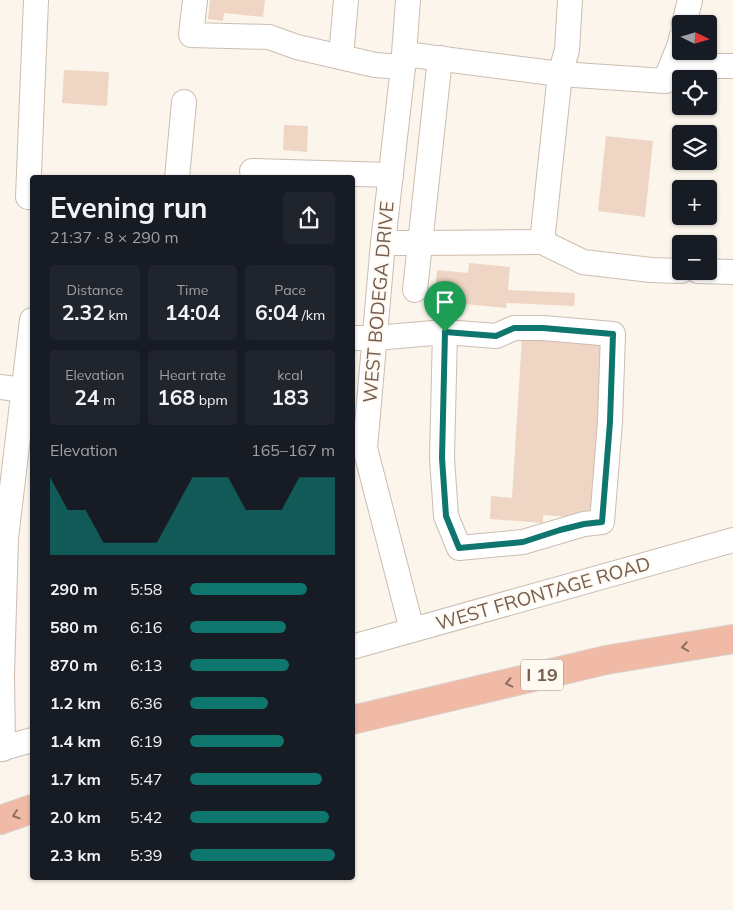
<!DOCTYPE html>
<html lang="en">
<head>
<meta charset="utf-8">
<style>
	:root { --surface:#171b24; --page:#20242c; --text:#f1f3f6; --muted:#9ea1a6; --accent:#0f766e }
	body { margin:0; font-family:Mulish,sans-serif; background:var(--page); color:var(--text); height:100vh; display:flex; flex-direction:column; font-size:19px; white-space:nowrap }
	* { box-sizing:border-box; margin:0 }
	p { font-size:16px; color:var(--muted) }
	.icon { flex:none; width:28px; height:28px; fill:none; stroke:currentColor; stroke-width:2; stroke-linecap:round; stroke-linejoin:round }
	.map { position:relative; flex:1; overflow:hidden }
	.details { position:absolute; left:30px; top:175px; width:325px; height:705px; display:flex; flex-direction:column; background:var(--surface); border-radius:5px; box-shadow:0 1px 4px #0004 }
	.details>* { flex:none }
	.needle { width:32px; rotate:95deg }
	.controls { position:absolute; left:672px; top:15px; display:grid; gap:10px }
	.controls a { display:grid; place-items:center; width:45px; height:45px; border-radius:5px; background:var(--surface); box-shadow:0 1px 4px #0004; font-size:25px }
	.pin { position:absolute; display:grid; place-items:center; width:42px; height:42px; color:#fff; margin:-51px -21px; border-radius:50% 50% 50% 0; rotate:-45deg; box-shadow:0 0 5px #0007 }
	.pin .icon { rotate:45deg }
	.round { display:grid; place-items:center; flex:none; width:52px; height:52px; border-radius:5px; background:var(--page) }
	.head { display:flex; align-items:center; justify-content:space-between; height:85px; padding:0 20px }
	h1 { font-size:28px; font-weight:700; line-height:38px }
	.figures { display:grid; grid-template-columns:repeat(3,1fr); gap:8px; height:85px; padding:5px 20px }
	.figures div { display:grid; align-content:center; border-radius:5px; background:var(--page); text-align:center }
	.figures b { font-size:21px; font-weight:700 }
	.figures small { font-size:14px; font-weight:400 }
	.figures p { font-size:14px }
	.chart { height:140px; padding:10px 20px }
	.chart p { display:flex; justify-content:space-between }
	.chart svg { width:100%; height:90px; margin-top:5px; fill:var(--accent); opacity:.7 }
	ul { padding:0 20px; list-style:none; font-size:16px }
	li { display:grid; grid-template-columns:80px 60px 1fr; align-items:center; height:38px }
	li i { height:12px; border-radius:6px; background:var(--accent) }
	.map>svg:first-child { display:block }
	.building { fill:#efd5c4 }
	.lines { fill:none; stroke-linecap:round; stroke-linejoin:round }
	.minor-casing { stroke:#cdbdb1; stroke-width:26 }
	.highway-casing { stroke:#d8d2ce; stroke-width:30 }
	.minor { stroke:#fff; stroke-width:24 }
	.highway { stroke:#f0baa7; stroke-width:28 }
	.oneway { stroke:#8e7061 }
	.route-casing { stroke:#fff; stroke-width:10 }
	.route { stroke:#0f766e; stroke-width:6 }
	.labels { text-anchor:middle; stroke-width:4; stroke-linejoin:round; paint-order:stroke }
	.shield { fill:#fef9f1; stroke:#9e8c80; stroke-width:1 }
	.shield-label { font-size:18px; font-weight:bold; fill:#755d4f }
	.street-label { font-size:19px; fill:#755d4f; stroke:#fef9f1 }
</style>
</head>
<body>
<div class="map">
<svg width="733" height="910" viewBox="0 0 733 910">
	<rect width="100%" height="100%" fill="#fbf5eb"/>
	<g class="building">
		<polygon points="210,0 265,0 263,17 224,13 223,21 208,19"/>
		<polygon points="64,70 109,72 107,106 62,103"/>
		<polygon points="284,125 308,126 307,152 283,150"/>
		<polygon points="606,136 653,141 645,217 598,211"/>
		<polygon points="469,263 510,267 508,290 575,293 574,306 507,303 507,298 506,308 465,304 465,295 435,292 437,270 468,273"/>
		<polygon points="522,338 605,344 594,519 543,515 543,523 490,519 491,496 512,498"/>
	</g>
	<g class="lines">
		<defs>
			<g id="minor">
				<polyline points="195,0 191,35 269,37 297,47 375,65 403,67"/>
				<polyline points="408,0 403,67 383,243 365,448 412,630"/>
				<polyline points="570,0 567,50 560,74 542,242 583,262 651,270 681,271"/>
				<polyline points="684,24 690,0"/>
				<polyline points="405,54 560,74 665,81 696,66 733,66"/>
				<polyline points="341,57 346,0"/>
				<polyline points="665,81 680,44 681,38"/>
				<polyline points="252,171 391,175"/>
				<polyline points="177,178 184,102"/>
				<polyline points="28,197 36,0"/>
				<polyline points="383,243 420,243 542,242"/>
				<polyline points="698,271 733,272"/>
				<polyline points="415,290 440,58"/>
				<polyline points="352,338 375,338 445,332 442,458 446,516 459,548 523,542 584,524 602,522 610,422 613,334 543,328 514,328 496,336 445,332"/>
				<polyline points="0,387 24,390"/>
				<polyline points="352,647 733,540"/>
				<polyline points="0,749 32,740"/>
				<polyline points="3,749 2,674 6,538 32,320"/>
			</g>
			<g id="highway">
				<polyline points="352,720 606,660 733,639"/>
				<polyline points="0,820 32,809"/>
			</g>
		</defs>
		<use href="#minor" class="minor-casing"/>
		<use href="#highway" class="highway-casing"/>
		<use href="#minor" class="minor"/>
		<use href="#highway" class="highway"/>
	</g>
	<defs><path id="oneway-chevron" d="M-2-3.5L2.5 0L-2 3.5" fill="none" stroke-width="1.6" stroke-linecap="round" stroke-linejoin="round" transform="scale(1.25)"/></defs>
	<g class="oneway">
		<use href="#oneway-chevron" transform="translate(685 647) rotate(171)"/>
		<use href="#oneway-chevron" transform="translate(509 683) rotate(167)"/>
		<use href="#oneway-chevron" transform="translate(16 815) rotate(161)"/>
	</g>
	<g class="lines">
		<defs>
			<polygon id="route" points="514,328 543,328 613,334 610,422 602,522 584,524 560,530 523,542 459,548 446,516 442,458 445,332 496,336"/>
		</defs>
		<use href="#route" class="route-casing"/>
		<use href="#route" class="route"/>
	</g>
	<g class="labels">
		<rect class="shield" x="521" y="659.5" width="42" height="31" rx="4"/>
		<g class="shield-label">
			<text x="542" y="681">I 19</text>
		</g>
		<g class="street-label">
			<text transform="translate(378 302) rotate(-85)" y="7">WEST BODEGA DRIVE</text>
			<text transform="translate(543 593) rotate(-16)" y="7">WEST FRONTAGE ROAD</text>
		</g>
	</g>
</svg>
<div class="controls">
<a><svg class="needle" viewBox="-14 -14 28 28"><path d="M0-13l5 13h-10z" fill="#e53935"/><path d="M0 13l5-13h-10z" fill="#9ea1a6"/></svg></a>
<a><svg class="icon" aria-label="locate" viewBox="0 0 24 24"><circle cx="12" cy="12" r="6"/><path d="M12 2v4M12 18v4M2 12h4M18 12h4"/></svg></a>
<a><svg class="icon" aria-label="layers" viewBox="0 0 24 24"><path d="M12 4l9 5-9 5-9-5zM3 14l9 5 9-5"/></svg></a>
<a>+</a>
<a>−</a>
</div>
<div class="pin" style="left:445px;top:332px;background:#1e9e55"><svg class="icon" aria-label="arrive" viewBox="0 0 24 24"><path d="M6 21V4h12l-3 4 3 4H6"/></svg></div>
<section class="details">
<div class="head"><div><h1>Evening run</h1><p>21:37 · 8 × 290 m</p></div><a class="round"><svg class="icon" aria-label="share" viewBox="0 0 24 24"><path d="M12 15V3M7 8l5-5 5 5M5 13v7h14v-7"/></svg></a></div>
<div class="figures">
<div><p>Distance</p><b>2.32<small> km</small></b></div>
<div><p>Time</p><b>14:04</b></div>
<div><p>Pace</p><b>6:04<small> /km</small></b></div>
</div>
<div class="figures">
<div><p>Elevation</p><b>24<small> m</small></b></div>
<div><p>Heart rate</p><b>168<small> bpm</small></b></div>
<div><p>kcal</p><b>183</b></div>
</div>
<div class="chart"><p><span>Elevation</span>165–167 m</p>
<svg viewBox="0 0 160 44" preserveAspectRatio="none"><path d="M0 44V6L10 22L20 22L30 38L40 38L50 38L60 38L70 22L80 6L90 6L100 6L110 22L120 22L130 22L140 6L150 6L160 6V44z"/></svg>
</div>
<ul>
<li><b>290 m</b>5:58<i style="width:81%"></i></li>
<li><b>580 m</b>6:16<i style="width:66%"></i></li>
<li><b>870 m</b>6:13<i style="width:68%"></i></li>
<li><b>1.2 km</b>6:36<i style="width:54%"></i></li>
<li><b>1.4 km</b>6:19<i style="width:65%"></i></li>
<li><b>1.7 km</b>5:47<i style="width:91%"></i></li>
<li><b>2.0 km</b>5:42<i style="width:96%"></i></li>
<li><b>2.3 km</b>5:39<i style="width:100%"></i></li>
</ul>
</section>
</div>
</body>
</html>
